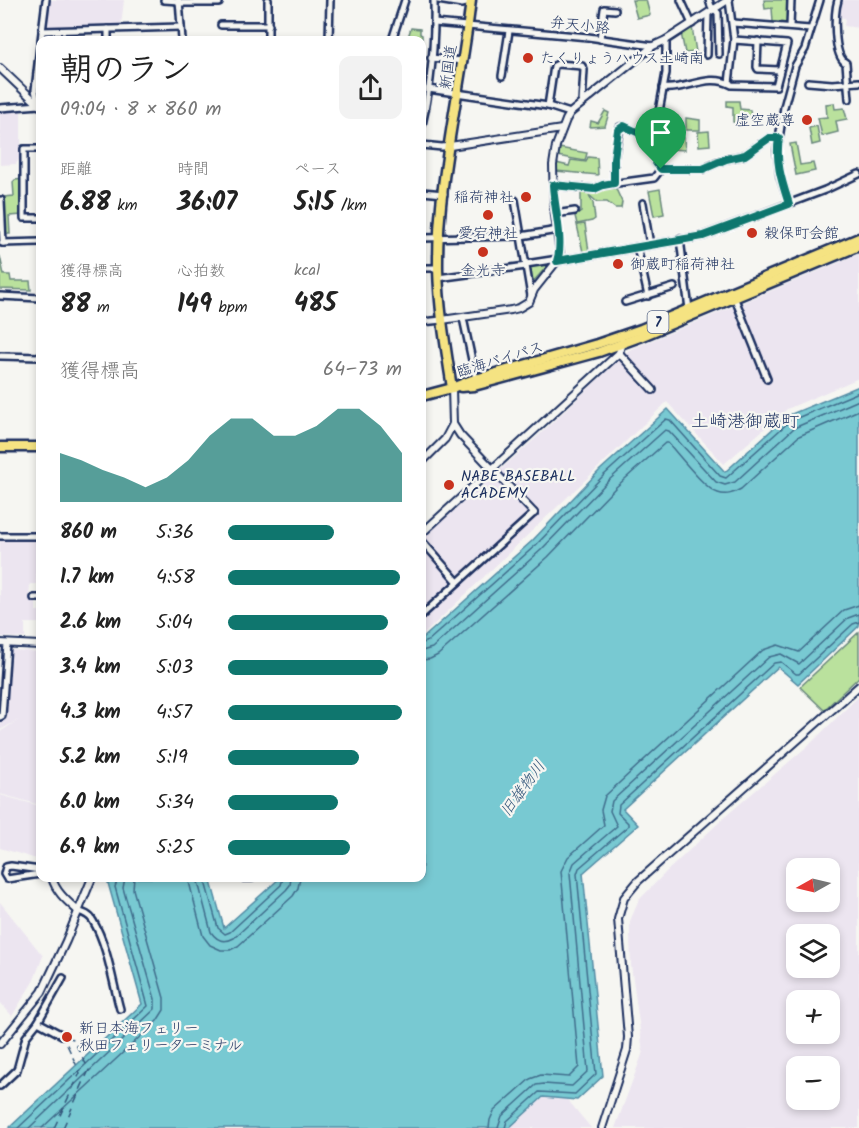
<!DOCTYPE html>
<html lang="ja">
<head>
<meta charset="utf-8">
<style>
	:root { --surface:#fff; --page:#f2f2f2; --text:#222; --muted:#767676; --accent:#0f766e }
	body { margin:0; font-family:Kalam,"Klee One",sans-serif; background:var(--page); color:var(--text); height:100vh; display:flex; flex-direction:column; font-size:22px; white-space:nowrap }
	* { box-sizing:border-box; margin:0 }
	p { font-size:20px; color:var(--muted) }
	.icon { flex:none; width:33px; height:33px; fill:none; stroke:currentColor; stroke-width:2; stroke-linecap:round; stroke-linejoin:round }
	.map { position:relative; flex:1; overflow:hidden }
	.side { position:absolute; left:36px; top:36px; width:390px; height:846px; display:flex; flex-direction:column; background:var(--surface); border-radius:12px; box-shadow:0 3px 9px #0003 }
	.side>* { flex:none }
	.needle { width:39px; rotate:262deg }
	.fabs { position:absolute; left:786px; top:858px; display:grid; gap:12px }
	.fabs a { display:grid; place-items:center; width:54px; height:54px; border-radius:12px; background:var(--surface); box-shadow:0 3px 9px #0003; font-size:30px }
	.pin { position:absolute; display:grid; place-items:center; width:51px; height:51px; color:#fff; margin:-62px -26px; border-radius:50% 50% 50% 0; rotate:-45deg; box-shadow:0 0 6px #0007 }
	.pin .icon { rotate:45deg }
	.round { display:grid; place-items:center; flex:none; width:63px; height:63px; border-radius:12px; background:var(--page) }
	.headline { display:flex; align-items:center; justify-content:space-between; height:102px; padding:0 24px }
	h1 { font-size:33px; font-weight:800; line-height:45px }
	.metrics { display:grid; grid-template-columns:repeat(3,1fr); gap:9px; height:102px; padding:6px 24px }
	.metrics div { display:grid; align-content:center }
	.metrics b { font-size:26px; font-weight:800 }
	.metrics small { font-size:16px; font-weight:400 }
	.metrics p { font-size:16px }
	.chart { height:168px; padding:12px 24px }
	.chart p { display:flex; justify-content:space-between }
	.chart svg { width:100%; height:108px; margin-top:6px; fill:var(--accent); opacity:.7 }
	ul { padding:0 24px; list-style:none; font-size:20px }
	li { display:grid; grid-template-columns:96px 72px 1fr; align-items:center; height:45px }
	li i { height:15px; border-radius:8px; background:var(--accent) }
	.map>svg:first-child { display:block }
	.built { fill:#ece5f0; fill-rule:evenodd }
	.green { fill:#bae19d; stroke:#6a887e; stroke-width:1.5 }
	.water { fill:#78c9d2; stroke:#538ba4; stroke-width:1.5 }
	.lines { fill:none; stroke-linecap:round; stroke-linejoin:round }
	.shore { stroke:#406d8c; stroke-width:1.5 }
	.ferry { stroke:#32567b; stroke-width:1.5; stroke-dasharray:8 6; stroke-linecap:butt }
	.minor-casing { stroke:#1b2f5e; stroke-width:10 }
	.tertiary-casing { stroke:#1b2f5e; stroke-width:10 }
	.primary-casing { stroke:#1b2f5e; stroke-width:13 }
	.trunk-casing { stroke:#1b2f5e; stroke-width:13 }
	.minor { stroke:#f6f6f2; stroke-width:5 }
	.tertiary { stroke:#f6f6f2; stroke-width:6 }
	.primary { stroke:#f5e382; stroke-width:8 }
	.trunk { stroke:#f5e382; stroke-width:8 }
	.route-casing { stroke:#fff; stroke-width:12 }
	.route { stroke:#0f766e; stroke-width:8 }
	.poi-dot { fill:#c8321e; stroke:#f6f6f2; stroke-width:2 }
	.labels { text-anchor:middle; stroke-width:4.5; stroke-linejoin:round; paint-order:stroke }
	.shield { fill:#f6f6f2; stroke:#5d6b8a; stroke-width:1.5 }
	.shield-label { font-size:14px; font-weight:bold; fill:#1b2f5e }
	.street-label { font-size:15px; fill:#1b2f5e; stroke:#f6f6f2 }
	.poi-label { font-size:15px; fill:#1b2f5e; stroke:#f6f6f2; text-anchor:start }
	.water-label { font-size:16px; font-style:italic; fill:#32567b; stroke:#f6f6f2 }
	.quarter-label { font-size:18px; fill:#1b2f5e; stroke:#f6f6f2 }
</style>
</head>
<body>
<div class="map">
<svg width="859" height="1128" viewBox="0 0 859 1128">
	<rect width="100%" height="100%" fill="#f6f6f2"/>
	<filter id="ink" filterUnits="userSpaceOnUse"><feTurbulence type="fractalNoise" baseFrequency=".0167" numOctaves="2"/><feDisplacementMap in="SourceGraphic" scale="12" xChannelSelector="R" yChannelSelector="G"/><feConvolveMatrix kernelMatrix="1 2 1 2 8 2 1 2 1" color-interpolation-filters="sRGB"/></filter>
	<g filter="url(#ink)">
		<g class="built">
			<polygon points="50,0 124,0 121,26 48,28"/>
			<polygon points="839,0 859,0 859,28 844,26 845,18 837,17"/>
			<polygon points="21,110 21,156 16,164 0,165 0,111"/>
			<polygon points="859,254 859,378 787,409 724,464 667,402 422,636 422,539 537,437 629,350"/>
			<polygon points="0,538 40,538 40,563 37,563 36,584 30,584 29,599 36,600 36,611 40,611 40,623 25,623 25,638 0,637"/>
			<polygon points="12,650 40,652 40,805 0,794 0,732 18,720 0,730 0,721 8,717 5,715 8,654"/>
			<path d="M 859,696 L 859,1128 L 615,1128 L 643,1052 L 631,965 L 630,936 L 630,921 L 639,900 L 666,872 L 727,815 L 811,743 ZM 796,868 L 830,868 L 830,902 L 796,902 ZM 796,934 L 830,934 L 830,968 L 796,968 ZM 796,1000 L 830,1000 L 830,1034 L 796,1034 ZM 796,1066 L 830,1066 L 830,1100 L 796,1100 Z"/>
			<polygon points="0,795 40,806 40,860 0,848"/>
			<polygon points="0,902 43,956 34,980 12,1016 0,1002"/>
			<polygon points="543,1097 567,1099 591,1128 509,1128"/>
		</g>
		<g class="green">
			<polygon points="632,0 646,0 650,15 637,18"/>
			<polygon points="764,0 789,0 788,23 773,22 772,8 765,9"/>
			<polygon points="692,27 696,52 685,53 681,33"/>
			<polygon points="411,28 420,29 420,34 422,35 422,42 407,40"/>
			<polygon points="727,101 739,101 740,109 750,110 751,116 742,116 741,120 736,120 736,123 733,122 733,107 727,106"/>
			<polygon points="834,103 835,109 844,108 847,119 836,121 838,132 822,136 818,118 827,117 826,104"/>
			<polygon points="605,111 609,113 605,126 590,127 591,121 598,123"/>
			<polygon points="686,118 700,120 700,130 686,130"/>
			<polygon points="817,126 820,143 812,145 809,128"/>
			<polygon points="709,131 710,145 699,146 698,132"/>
			<polygon points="672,137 684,138 685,150 671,149"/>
			<polygon points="796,143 800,165 813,163 815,171 796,175 790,144"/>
			<polygon points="559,148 587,153 585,161 557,156"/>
			<polygon points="588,157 597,158 598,175 556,171 556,163 569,166 571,160 586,162"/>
			<polygon points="23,179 23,215 9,216 10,234 5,234 4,197 14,196 13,182 15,180"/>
			<polygon points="605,186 615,187 622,202 621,208 615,208 607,202 597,202 589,195 593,203 595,219 592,221 577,224 575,216 581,212 581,189 588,193"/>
			<polygon points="660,189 664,214 654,216 649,191"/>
			<polygon points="585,224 589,252 583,252 577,225"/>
			<polygon points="0,256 4,275 10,275 11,281 30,281 31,290 0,289"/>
			<polygon points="548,262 549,264 532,283 530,280 528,265"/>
			<polygon points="859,632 859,677 824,710 800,687"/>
		</g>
		<polygon class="water" points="859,386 859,626 798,684 778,667 623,809 638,825 583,873 603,1076 577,1100 543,1097 509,1128 9,1128 142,1004 108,883 114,878 210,878 224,928 280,878 422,878 422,639 532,541 600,470 668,409 725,472 787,416"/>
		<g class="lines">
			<g class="shore">
				<polyline points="422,643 428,641 536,545 604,475 666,419 670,420 720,476 726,478 790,421 859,392"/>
				<polyline points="422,651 432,648 541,550 609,480 665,430 669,431 716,482 725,485 735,482 794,428 859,400"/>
				<path d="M 422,660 L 430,659 L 438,655 L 548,557 L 616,487 L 665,443 L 668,443 C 679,455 705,489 718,493 C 727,496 734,493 741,489 L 799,436 L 859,410"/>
				<polyline points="188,878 203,936 210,945 221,950 230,950 238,946 293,896 298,888 300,878"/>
				<path d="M 197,878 L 211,932 C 217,941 225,943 234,938 L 286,890 L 290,885 L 291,878"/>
				<polyline points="204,878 218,928 225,934 230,932 281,885 283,878"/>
				<polyline points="18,1128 148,1006 115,887 118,878"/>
				<polyline points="29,1128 155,1009 155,999 123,888 125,878"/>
				<polyline points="42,1128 157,1021 164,1010 164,998 133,889 134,878"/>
				<polyline points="489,1128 490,1120 494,1111 530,1079 541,1075 569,1077 579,1067 561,871 568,857 604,825 601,810 605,796 763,650 778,645 799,652 844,610 859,605"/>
				<polyline points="498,1128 502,1116 536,1085 544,1084 572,1086 588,1071 570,873 574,863 617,826 610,811 612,801 769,657 781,654 799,664 848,618 859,614"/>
				<polyline points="505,1128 507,1121 539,1092 575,1094 596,1074 577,874 579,868 628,826 628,823 618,813 619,805 774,663 781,662 796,674 799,674 853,624 859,622"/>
			</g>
			<g class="ferry">
				<polyline points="54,1128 80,1073 63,1036"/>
				<polyline points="63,1128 89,1070 73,1039 65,1036"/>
			</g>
			<defs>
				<g id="minor">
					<polyline points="164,0 179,1"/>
					<polyline points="179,0 182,40"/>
					<polyline points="438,0 462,4 470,2"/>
					<polyline points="681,0 692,24"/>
					<polyline points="709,0 711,6 718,13 719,54"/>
					<polyline points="729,0 734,40 729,83"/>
					<path d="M 838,0 C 834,13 833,56 846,63 L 849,99"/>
					<polyline points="179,3 219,3"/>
					<polyline points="434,23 588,37 653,46"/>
					<polyline points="733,23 810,29"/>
					<polyline points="221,25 269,25"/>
					<polyline points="790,27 791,0"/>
					<polyline points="108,29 108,40"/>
					<polyline points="42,31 181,27"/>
					<polyline points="600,39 604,9 615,10"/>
					<polyline points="41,40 46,0"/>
					<polyline points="268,40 268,0"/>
					<polyline points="329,40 330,0"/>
					<polyline points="392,40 405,0"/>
					<polyline points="666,40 666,73 656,128 656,163 661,169 703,169 726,159 745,155 769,138 779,138"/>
					<polyline points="758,41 757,67 758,69 779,70"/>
					<polyline points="707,55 708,14"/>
					<polyline points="431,58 463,61"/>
					<polyline points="502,76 509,31"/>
					<polyline points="808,82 832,84 859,82"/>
					<path d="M 663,88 C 686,91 708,72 732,85 L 776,86 L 787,44 L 734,40"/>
					<polyline points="428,89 548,106 570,113"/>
					<polyline points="38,103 35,90 40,46"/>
					<polyline points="548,106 554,66 558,64 582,66 584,70 582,103"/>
					<polyline points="0,108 40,105"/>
					<path d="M 422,125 C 431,85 435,41 434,0"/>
					<polyline points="422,145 442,147 450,146"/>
					<polyline points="40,149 24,149 24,218 40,218"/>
					<polyline points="614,183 614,158 620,127 624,126 639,133 656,137"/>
					<polyline points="553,185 594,189 603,185 654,178 661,169"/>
					<polyline points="422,192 444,194"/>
					<polyline points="1,200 3,243"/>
					<polyline points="515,200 531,296"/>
					<polyline points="643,203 650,245"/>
					<polyline points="789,204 780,176 777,151 784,107 795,66 805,49 820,0"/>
					<polyline points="555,214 575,211"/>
					<polyline points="422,238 521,236 558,230"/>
					<polyline points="680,239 689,309"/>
					<polyline points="2,243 40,242"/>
					<polyline points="637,247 648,296"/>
					<polyline points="557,261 703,236 825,190 859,174"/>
					<polyline points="526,264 558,259"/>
					<polyline points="422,268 438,268"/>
					<polyline points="438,278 526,266"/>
					<polyline points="0,296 40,298"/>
					<polyline points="735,299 767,379"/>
					<polyline points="625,302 674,287"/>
					<polyline points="463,318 476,379"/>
					<polyline points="422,322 442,320"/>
					<polyline points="0,356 40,357"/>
					<polyline points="0,536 40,536"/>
					<polyline points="422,541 458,582"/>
					<polyline points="34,598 40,598"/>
					<polyline points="422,615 534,513"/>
					<polyline points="0,717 2,716 7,644"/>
					<polyline points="40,870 11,866 6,867 4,874 7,879 40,874"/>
					<path d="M 78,911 C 84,913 90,915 93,921 C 107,943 113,984 120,1009"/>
					<polyline points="38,1022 62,1035"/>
					<polyline points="0,1086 17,1070 26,1037 38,1022 63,978"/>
				</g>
				<g id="tertiary">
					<polyline points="0,68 40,106"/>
					<polyline points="450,146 562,129"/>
					<polyline points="442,320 511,310 519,308 529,302 534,290 557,261 560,254 554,207 553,165 556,146 566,120 570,113 653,46 666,40 728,0"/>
					<polyline points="619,353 653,390"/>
					<polyline points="453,424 460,435 534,513"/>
					<polyline points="422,462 445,439 453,424 452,388"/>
					<polyline points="422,533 619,353 622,342"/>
					<polyline points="0,643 40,645"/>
					<path d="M 52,878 C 56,892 67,901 78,911"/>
					<polyline points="238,878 252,878"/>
					<polyline points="0,1044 42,992 66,941 92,878"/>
					<polyline points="602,1128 627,1050 628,1037 618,919 624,898 638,881 859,686"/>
				</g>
				<path id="primary" d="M 452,388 C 446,349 439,309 438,269 C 437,180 461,89 471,0"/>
				<g id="trunk">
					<polyline points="461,387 474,386 599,352 640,337 859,246"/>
					<polyline points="422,396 452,388 472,380 597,344 641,329 859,238"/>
					<polyline points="0,447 40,447"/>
				</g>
			</defs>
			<use href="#minor" class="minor-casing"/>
			<use href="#tertiary" class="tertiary-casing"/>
			<use href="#primary" class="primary-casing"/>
			<use href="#trunk" class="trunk-casing"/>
			<use href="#minor" class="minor"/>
			<use href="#tertiary" class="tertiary"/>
			<use href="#primary" class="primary"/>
			<use href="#trunk" class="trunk"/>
		</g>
	</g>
	<g class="lines" filter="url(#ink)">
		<defs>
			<path id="route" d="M 624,126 L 639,133 L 656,137 L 656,163 L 661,169 L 703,169 L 726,159 L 745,155 L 769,138 L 779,138 C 775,162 782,182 789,204 L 703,236 L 557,261 C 564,241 554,207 553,185 L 594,189 L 603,185 L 614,183 L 614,158 L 618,130 Z"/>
		</defs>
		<use href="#route" class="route-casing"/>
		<use href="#route" class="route"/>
	</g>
	<g class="poi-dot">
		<circle cx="528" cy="58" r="6"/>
		<circle cx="807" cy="120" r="6"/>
		<circle cx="526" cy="197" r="6"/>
		<circle cx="488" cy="215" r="6"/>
		<circle cx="752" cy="233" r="6"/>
		<circle cx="483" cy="252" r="6"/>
		<circle cx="618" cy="264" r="6"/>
		<circle cx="449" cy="485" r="6"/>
		<circle cx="67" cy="1037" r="6"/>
	</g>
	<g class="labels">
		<rect class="shield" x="647.5" y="311" width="21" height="22" rx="4.5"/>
		<g class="shield-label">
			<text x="658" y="327">7</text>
		</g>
		<g class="street-label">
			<text transform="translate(580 25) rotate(6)" y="5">弁天小路</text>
			<text transform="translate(448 67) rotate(-82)" y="5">新国道</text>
			<text transform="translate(500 359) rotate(-17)" y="5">臨海バイパス</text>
		</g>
		<g class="poi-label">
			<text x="540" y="63">たくりょうハウス土崎南</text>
			<text x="795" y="125" text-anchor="end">虚空蔵尊</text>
			<text x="514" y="202" text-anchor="end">稲荷神社</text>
			<text x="488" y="238" text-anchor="middle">愛宕神社</text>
			<text x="764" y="238">穀保町会館</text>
			<text x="630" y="269">御蔵町稲荷神社</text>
			<text x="483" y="275" text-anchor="middle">金光寺</text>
			<text x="461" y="481">NABE BASEBALL<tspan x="461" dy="17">ACADEMY</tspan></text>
			<text x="79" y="1033">新日本海フェリー<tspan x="79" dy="17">秋田フェリーターミナル</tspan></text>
		</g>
		<g class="water-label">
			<text transform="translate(522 788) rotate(-54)" y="6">旧雄物川</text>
		</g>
		<g class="quarter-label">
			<text x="745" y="427">土崎港御蔵町</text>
		</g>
	</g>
</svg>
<div class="fabs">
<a><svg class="needle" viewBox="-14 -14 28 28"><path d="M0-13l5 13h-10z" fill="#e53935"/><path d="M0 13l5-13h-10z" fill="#767676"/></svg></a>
<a><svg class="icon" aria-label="layers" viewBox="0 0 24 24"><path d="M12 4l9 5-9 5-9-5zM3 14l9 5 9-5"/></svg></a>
<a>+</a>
<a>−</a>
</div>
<div class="pin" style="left:661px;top:169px;background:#1e9e55"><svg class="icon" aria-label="arrive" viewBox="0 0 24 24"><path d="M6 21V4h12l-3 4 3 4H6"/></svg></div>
<section class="side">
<div class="headline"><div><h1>朝のラン</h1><p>09:04 · 8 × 860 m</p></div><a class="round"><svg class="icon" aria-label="share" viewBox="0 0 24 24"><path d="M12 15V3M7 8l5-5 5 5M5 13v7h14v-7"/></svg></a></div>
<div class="metrics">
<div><p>距離</p><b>6.88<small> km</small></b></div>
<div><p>時間</p><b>36:07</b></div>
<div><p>ペース</p><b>5:15<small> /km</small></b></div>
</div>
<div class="metrics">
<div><p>獲得標高</p><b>88<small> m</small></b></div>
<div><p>心拍数</p><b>149<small> bpm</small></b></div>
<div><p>kcal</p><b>485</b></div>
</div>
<div class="chart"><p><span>獲得標高</span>64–73 m</p>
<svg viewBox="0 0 160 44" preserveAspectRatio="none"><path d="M0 44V24L10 27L20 31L30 34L40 38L50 34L60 27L70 17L80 10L90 10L100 17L110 17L120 13L130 6L140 6L150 13L160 24V44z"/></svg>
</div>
<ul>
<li><b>860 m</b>5:36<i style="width:61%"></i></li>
<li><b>1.7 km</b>4:58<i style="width:99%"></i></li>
<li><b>2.6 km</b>5:04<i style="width:92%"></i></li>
<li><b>3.4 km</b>5:03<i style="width:92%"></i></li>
<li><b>4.3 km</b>4:57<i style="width:100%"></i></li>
<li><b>5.2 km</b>5:19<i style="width:75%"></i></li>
<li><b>6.0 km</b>5:34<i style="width:63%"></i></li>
<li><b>6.9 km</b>5:25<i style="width:70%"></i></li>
</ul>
</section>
</div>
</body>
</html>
